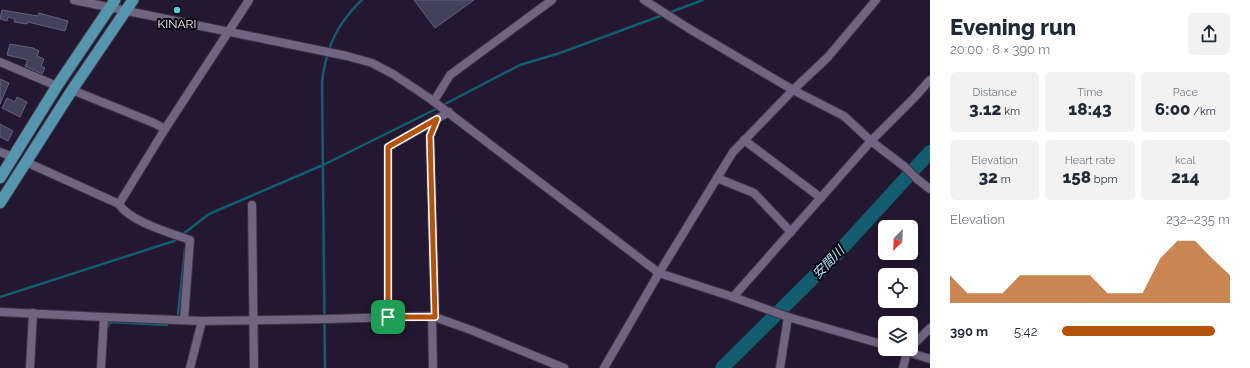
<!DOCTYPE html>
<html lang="en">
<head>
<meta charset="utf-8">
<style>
	:root { --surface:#fff; --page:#f2f2f3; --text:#1f2937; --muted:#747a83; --accent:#b45309 }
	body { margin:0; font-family:Raleway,"Noto Sans JP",sans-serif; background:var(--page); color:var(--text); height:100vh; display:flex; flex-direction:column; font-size:15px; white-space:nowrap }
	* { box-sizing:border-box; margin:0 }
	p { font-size:13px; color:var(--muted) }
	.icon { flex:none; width:22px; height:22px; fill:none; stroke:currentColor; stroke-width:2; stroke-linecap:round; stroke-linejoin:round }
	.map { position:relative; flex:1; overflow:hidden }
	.panel { display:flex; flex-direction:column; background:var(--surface); width:320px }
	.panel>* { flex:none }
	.needle { width:26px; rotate:204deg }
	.controls { position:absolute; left:878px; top:220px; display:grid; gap:8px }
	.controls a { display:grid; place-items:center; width:40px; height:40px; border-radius:6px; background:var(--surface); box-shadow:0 2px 6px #0003; font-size:20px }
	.pin { position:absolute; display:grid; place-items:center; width:34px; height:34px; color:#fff; margin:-17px; border-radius:8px; box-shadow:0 2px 6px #0006 }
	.round { display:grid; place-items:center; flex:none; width:42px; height:42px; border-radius:6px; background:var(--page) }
	.summary { display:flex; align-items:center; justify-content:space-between; height:68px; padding:0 20px }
	h1 { font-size:22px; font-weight:800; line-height:30px }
	.stats { display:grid; grid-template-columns:repeat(3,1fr); gap:6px; height:68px; padding:4px 20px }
	.stats div { display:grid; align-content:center; border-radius:6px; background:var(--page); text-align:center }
	.stats b { font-size:17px; font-weight:800 }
	.stats small { font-size:11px; font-weight:400 }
	.stats p { font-size:11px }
	.chart { height:112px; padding:8px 20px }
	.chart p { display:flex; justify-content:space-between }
	.chart svg { width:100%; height:72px; margin-top:4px; fill:var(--accent); opacity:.7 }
	ul { padding:0 20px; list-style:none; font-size:13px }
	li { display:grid; grid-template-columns:64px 48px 1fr; align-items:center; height:30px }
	li i { height:10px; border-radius:5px; background:var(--accent) }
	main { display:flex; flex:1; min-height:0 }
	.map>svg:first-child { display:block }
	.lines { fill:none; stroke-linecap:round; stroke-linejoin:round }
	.stream { stroke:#135d71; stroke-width:2.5 }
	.river { stroke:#135d71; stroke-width:14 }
	.building { fill:#42405b; stroke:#62607d }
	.minor-casing { stroke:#3b3344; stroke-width:10 }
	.major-casing { stroke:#3b3344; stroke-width:13 }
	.minor { stroke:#716480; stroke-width:8 }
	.major { stroke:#5595ae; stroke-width:11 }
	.route-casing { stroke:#fff; stroke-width:8 }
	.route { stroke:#b45309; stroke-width:5 }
	.poi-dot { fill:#53cbda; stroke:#0a060f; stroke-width:1.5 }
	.labels { text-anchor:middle; stroke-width:4; stroke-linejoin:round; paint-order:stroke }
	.poi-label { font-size:12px; fill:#f7f1fe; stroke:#0a060f }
	.water-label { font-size:13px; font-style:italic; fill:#b1e9fd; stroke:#0a060f }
</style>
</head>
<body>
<main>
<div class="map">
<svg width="930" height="368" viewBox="0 0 930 368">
	<rect width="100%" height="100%" fill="#23182f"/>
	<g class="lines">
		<g class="stream">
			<polyline points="668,13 703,0"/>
			<polyline points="443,105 520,65 560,53 663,15"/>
			<polyline points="182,235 209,214 323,165 438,108"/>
			<polyline points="0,297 174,241 178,238"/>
			<polyline points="178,314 185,249"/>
			<polyline points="107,328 110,322 167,325"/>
			<path d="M 325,368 L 322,82 C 325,56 332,34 349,14 C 353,9 357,4 362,0"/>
		</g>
		<polyline class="river" points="722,368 834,257 930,152"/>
	</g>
	<g class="building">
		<polygon points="414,0 474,0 435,28"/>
		<polygon points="2,10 38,16 39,13 68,21 65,31 28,22 27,24 14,22 15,19 8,17 7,21 0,19"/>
		<polygon points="10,44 33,48 39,51 37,56 44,59 41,66 45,68 42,74 25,66 28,60 7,55"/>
		<polygon points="0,79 9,83 0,104"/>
		<polygon points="17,97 27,102 20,117 2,108 7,98 15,102"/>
		<polygon points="0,124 13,131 8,141 0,137"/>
	</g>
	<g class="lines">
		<defs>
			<g id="minor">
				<polyline points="74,0 347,56 372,63 393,74 429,98 659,273 733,297 788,317 885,345"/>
				<polyline points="644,0 688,28 793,90 844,116 871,141 905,167 917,179 930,189"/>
				<polyline points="0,62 57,86"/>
				<polyline points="72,90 154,123 165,129 249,0"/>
				<polyline points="434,101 450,75 552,0"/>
				<path d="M 165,129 L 119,204 C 129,221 170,233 190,240 L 184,320"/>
				<polyline points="744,140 821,198"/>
				<polyline points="0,152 13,157"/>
				<polyline points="26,162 119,204"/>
				<polyline points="717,178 754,193 791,232"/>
				<polyline points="252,205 254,368"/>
				<polyline points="733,297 871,141 914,98 930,80"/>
				<polyline points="0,312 104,317 202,321 328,319 432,316 471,330 564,368"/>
				<polyline points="432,316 433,368"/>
				<polyline points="388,317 388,147 449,112"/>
				<polyline points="435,317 430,136 437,119"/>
				<polyline points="911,347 930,328"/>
				<polyline points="898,349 930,359"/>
				<polyline points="30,368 33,313"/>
				<polyline points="101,368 104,317"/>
				<polyline points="190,368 202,321"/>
				<polyline points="604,368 659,273 733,152 793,90 828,57 876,0"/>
				<polyline points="780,368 788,317"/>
				<polyline points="903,368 907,352 909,349"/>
			</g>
			<g id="major">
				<polyline points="0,178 57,86 115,0"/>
				<polyline points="0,203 72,90 133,0"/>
			</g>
		</defs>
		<use href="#minor" class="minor-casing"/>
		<use href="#major" class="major-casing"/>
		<use href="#minor" class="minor"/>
		<use href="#major" class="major"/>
	</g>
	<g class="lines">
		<defs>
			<polygon id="route" points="437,119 430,136 435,317 388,317 388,147"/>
		</defs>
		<use href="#route" class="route-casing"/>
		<use href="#route" class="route"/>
	</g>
	<circle class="poi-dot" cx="177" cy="10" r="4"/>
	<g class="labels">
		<g class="poi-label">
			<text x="177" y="28">KINARI</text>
		</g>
		<g class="water-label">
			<text transform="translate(828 262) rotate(-46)" y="5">安間川</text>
		</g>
	</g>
</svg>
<div class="controls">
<a><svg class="needle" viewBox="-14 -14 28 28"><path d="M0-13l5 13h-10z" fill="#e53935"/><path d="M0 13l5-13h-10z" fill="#747a83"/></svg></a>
<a><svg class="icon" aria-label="locate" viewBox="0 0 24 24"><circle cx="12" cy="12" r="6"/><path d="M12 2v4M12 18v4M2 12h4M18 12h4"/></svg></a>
<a><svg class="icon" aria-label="layers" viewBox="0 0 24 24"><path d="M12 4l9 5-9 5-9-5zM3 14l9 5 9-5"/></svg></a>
</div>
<div class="pin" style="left:388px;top:317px;background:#1e9e55"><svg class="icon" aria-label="arrive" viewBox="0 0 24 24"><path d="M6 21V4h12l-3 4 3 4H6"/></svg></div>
</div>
<section class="panel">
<div class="summary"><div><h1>Evening run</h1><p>20:00 · 8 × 390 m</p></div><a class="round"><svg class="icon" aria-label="share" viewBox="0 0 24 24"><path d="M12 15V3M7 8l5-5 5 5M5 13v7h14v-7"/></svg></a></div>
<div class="stats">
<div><p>Distance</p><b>3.12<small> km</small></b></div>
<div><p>Time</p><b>18:43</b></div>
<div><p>Pace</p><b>6:00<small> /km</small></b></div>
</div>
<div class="stats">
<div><p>Elevation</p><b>32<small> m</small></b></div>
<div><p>Heart rate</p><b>158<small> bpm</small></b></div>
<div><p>kcal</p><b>214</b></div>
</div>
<div class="chart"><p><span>Elevation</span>232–235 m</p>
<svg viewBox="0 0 160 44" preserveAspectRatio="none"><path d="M0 44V27L10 38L20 38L30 38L40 27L50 27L60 27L70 27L80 27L90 38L100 38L110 38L120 17L130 6L140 6L150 17L160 27V44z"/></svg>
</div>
<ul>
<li><b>390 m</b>5:42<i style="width:91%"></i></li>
</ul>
</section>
</main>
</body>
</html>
